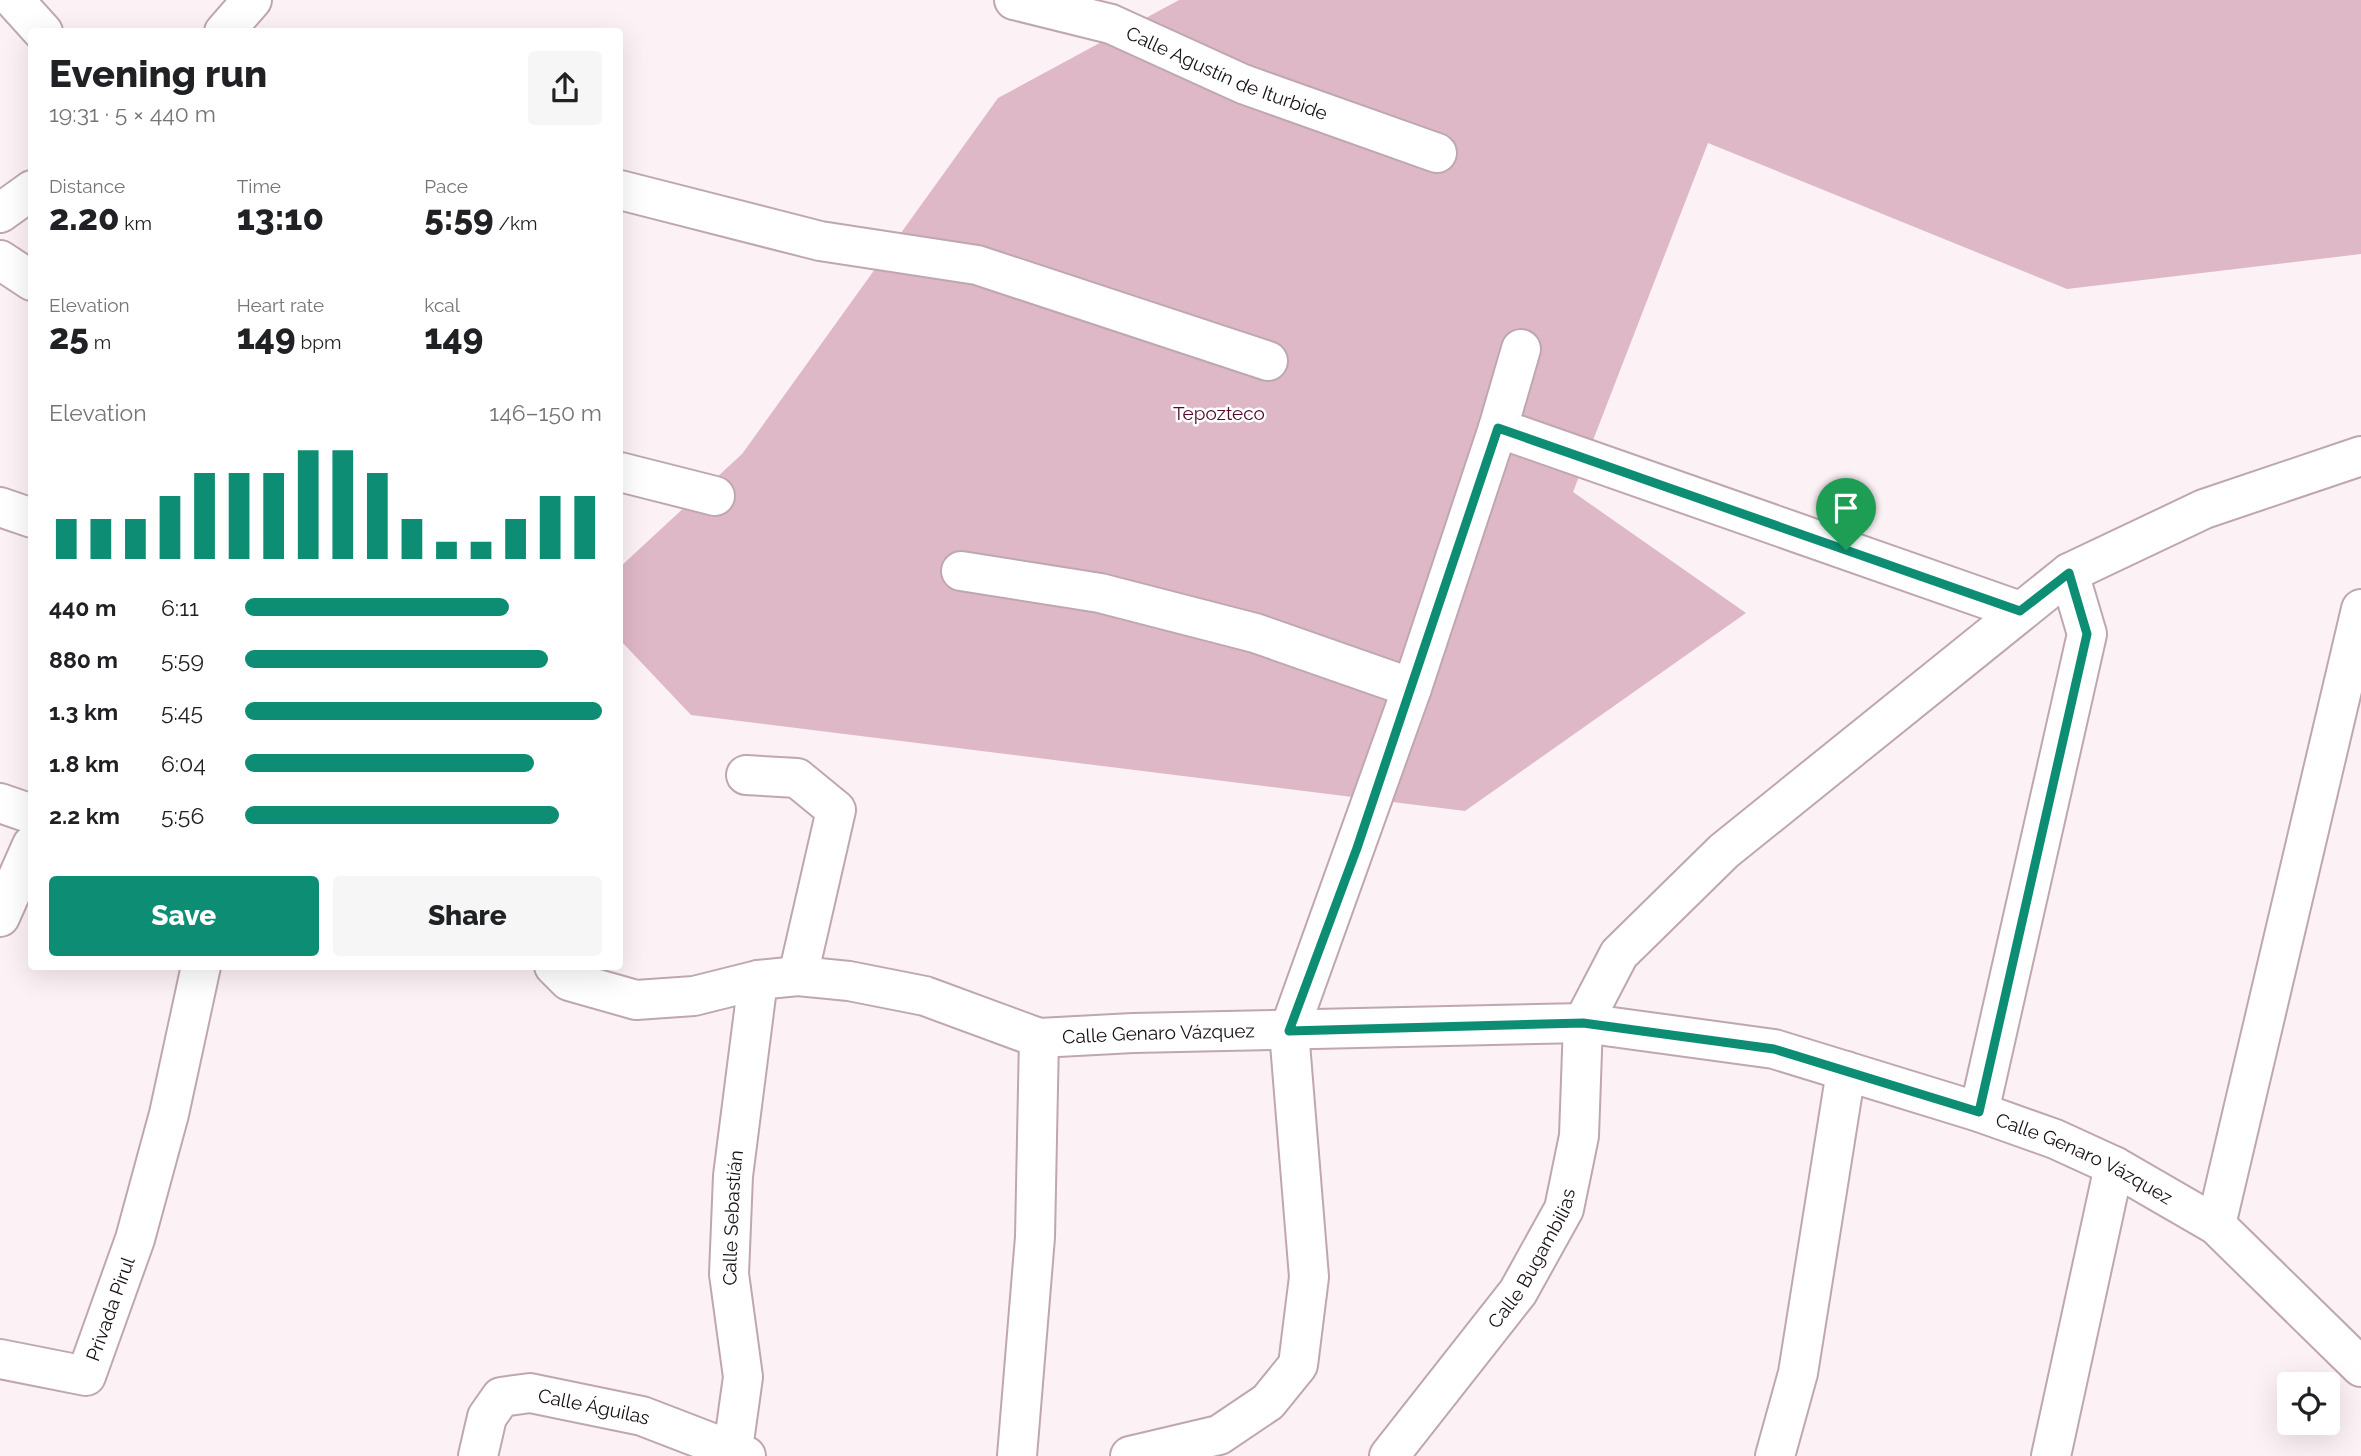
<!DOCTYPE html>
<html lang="en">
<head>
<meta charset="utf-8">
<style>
	:root { --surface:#fff; --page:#f6f6f6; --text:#202124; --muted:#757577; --accent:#0d8e74 }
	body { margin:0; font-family:Raleway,sans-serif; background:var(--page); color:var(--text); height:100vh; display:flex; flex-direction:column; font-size:26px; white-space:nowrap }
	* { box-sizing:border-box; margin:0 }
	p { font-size:23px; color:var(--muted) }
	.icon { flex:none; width:38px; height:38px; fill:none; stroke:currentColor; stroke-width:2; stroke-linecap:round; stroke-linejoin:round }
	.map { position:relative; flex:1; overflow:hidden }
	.drawer { position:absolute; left:28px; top:28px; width:595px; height:942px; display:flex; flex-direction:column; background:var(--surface); border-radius:7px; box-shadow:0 7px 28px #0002 }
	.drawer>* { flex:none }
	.tools { position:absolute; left:2277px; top:1372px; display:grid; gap:14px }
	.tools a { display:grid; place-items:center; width:63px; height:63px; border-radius:7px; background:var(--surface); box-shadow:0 7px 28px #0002; font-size:35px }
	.pin { position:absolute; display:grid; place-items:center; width:60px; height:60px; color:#fff; margin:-72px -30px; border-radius:50% 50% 50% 0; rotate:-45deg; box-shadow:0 0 7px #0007 }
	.pin .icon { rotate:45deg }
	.round { display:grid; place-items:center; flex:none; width:74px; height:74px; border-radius:7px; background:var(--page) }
	.headline { display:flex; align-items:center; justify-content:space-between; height:119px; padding:0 21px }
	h1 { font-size:38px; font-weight:800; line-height:52px }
	.metrics { display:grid; grid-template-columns:repeat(3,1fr); gap:10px; height:119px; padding:7px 21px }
	.metrics div { display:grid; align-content:center }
	.metrics b { font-size:35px; font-weight:800 }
	.metrics small { font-size:19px; font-weight:400 }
	.metrics p { font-size:19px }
	.chart { height:196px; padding:14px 21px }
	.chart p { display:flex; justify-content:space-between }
	.chart svg { width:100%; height:126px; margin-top:7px; stroke:var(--accent); stroke-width:6 }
	.action { display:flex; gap:14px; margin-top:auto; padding:14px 21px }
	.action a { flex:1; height:80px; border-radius:7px; background:var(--accent); color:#fff; font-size:28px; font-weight:800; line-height:80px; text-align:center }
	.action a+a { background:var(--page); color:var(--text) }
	ul { padding:0 21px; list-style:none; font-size:23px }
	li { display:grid; grid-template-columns:112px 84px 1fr; align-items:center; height:52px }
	li i { height:18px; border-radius:9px; background:var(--accent) }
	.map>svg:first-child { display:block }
	.green { fill:#dfb8c7 }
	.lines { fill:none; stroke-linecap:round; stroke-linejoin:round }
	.minor-casing { stroke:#bfa7b0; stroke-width:42 }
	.minor { stroke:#fff; stroke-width:38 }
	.route-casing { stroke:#fff; stroke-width:14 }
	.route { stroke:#0d8e74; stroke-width:9 }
	.labels { text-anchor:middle; stroke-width:5; stroke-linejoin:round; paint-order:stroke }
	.street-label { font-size:19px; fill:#170f12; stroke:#fff }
	.park-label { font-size:19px; fill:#4f0b2f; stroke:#fff }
</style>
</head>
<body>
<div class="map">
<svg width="2361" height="1456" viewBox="0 0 2361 1456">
	<rect width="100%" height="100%" fill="#fcf1f5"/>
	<polygon class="green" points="1179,0 2361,0 2361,254 2067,289 1708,143 1573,492 1746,613 1465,811 691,715 620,640 620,567 742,454 998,98"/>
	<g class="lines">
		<defs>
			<g id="minor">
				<polyline points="14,0 43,32"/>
				<path id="s1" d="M 1014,0 L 1111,24 L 1243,84 L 1437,153"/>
				<polyline points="224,32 252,0"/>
				<polyline points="620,190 820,241 977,265 1268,361"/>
				<polyline points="0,213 32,190"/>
				<polyline points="0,260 32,281"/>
				<polyline points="1498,428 2020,611"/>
				<polyline points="620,472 715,496"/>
				<polyline points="0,507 32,518"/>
				<polyline points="961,571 1100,593 1255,633 1412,688"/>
				<polyline points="746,775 797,778 836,810 798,976"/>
				<polyline points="0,803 32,814"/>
				<polyline points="0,917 32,845"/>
				<path id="s2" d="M 554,966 L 569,981 L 636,1000 L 694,996 L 758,980 L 798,976 L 849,981 L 925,996 L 1039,1038 L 1133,1033 L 1583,1023 L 1774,1049 L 1979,1112 L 2055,1139 L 2114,1166 L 2216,1225 L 2361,1367"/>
				<polyline points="1979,1112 2087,634 2069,573"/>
				<polyline points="2216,1225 2361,609"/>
				<path id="s3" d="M 0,1359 L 86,1376 L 135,1239 L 169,1114 L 201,966"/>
				<path id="s4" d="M 478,1456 L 487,1417 L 501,1397 L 530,1393 L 642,1416 L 746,1456"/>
				<path id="s5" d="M 732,1456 L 743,1377 L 729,1274 L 733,1176 L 758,980"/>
				<polyline points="1017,1456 1035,1237 1039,1038"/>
				<polyline points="1130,1456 1219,1435 1268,1402 1298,1365 1309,1277 1289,1031 1412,688 1498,428 1521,349"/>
				<path id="s6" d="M 1389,1456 L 1518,1292 L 1564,1209 L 1579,1136 L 1583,1023 L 1619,954 L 1724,851 L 2069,573 L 2204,509 L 2361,456"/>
				<polyline points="1775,1456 1798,1373 1846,1071"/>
				<polyline points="2051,1456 2114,1166"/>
			</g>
		</defs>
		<use href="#minor" class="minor-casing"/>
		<use href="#minor" class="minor"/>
	</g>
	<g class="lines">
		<defs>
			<polygon id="route" points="1498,428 2020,611 2069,573 2087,634 1979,1112 1774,1049 1583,1023 1289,1031 1357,848"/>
		</defs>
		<use href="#route" class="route-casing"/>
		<use href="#route" class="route"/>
	</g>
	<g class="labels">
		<g class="street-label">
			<text dy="7" stroke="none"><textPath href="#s1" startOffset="226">Calle Agustín de Iturbide</textPath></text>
			<text dy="7" stroke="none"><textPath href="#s2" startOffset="625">Calle Genaro Vázquez</textPath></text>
			<text dy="7" stroke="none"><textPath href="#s2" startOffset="1572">Calle Genaro Vázquez</textPath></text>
			<text dy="7" stroke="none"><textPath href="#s5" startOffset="240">Calle Sebastián</textPath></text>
			<text dy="7" stroke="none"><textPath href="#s6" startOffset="245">Calle Bugambilias</textPath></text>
			<text dy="7" stroke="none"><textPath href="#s3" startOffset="159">Privada Pirul</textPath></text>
			<text dy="7" stroke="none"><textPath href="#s4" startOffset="159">Calle Águilas</textPath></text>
		</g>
		<g class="park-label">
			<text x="1219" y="420">Tepozteco</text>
		</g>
	</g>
</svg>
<div class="tools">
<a><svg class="icon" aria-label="locate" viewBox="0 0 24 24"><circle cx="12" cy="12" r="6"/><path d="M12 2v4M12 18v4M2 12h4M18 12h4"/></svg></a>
</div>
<div class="pin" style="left:1846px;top:550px;background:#1e9e55"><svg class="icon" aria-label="arrive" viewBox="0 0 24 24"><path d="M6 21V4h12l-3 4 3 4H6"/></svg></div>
<section class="drawer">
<div class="headline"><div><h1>Evening run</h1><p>19:31 · 5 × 440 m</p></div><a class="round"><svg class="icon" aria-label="share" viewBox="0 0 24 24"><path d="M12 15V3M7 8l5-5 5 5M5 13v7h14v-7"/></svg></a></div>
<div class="metrics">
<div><p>Distance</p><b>2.20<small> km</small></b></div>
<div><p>Time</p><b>13:10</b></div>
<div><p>Pace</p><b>5:59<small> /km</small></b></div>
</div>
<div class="metrics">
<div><p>Elevation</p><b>25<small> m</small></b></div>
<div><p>Heart rate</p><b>149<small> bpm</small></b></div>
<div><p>kcal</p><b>149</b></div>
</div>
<div class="chart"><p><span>Elevation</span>146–150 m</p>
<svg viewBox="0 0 160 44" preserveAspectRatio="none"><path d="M5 44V30M15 44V30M25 44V30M35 44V22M45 44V14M55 44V14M65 44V14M75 44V6M85 44V6M95 44V14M105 44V30M115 44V38M125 44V38M135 44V30M145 44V22M155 44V22"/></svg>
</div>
<ul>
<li><b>440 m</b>6:11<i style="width:74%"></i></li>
<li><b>880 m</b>5:59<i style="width:85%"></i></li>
<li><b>1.3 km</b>5:45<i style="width:100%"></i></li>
<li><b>1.8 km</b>6:04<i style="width:81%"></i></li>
<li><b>2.2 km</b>5:56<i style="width:88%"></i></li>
</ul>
<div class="action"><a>Save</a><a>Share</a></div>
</section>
</div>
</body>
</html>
